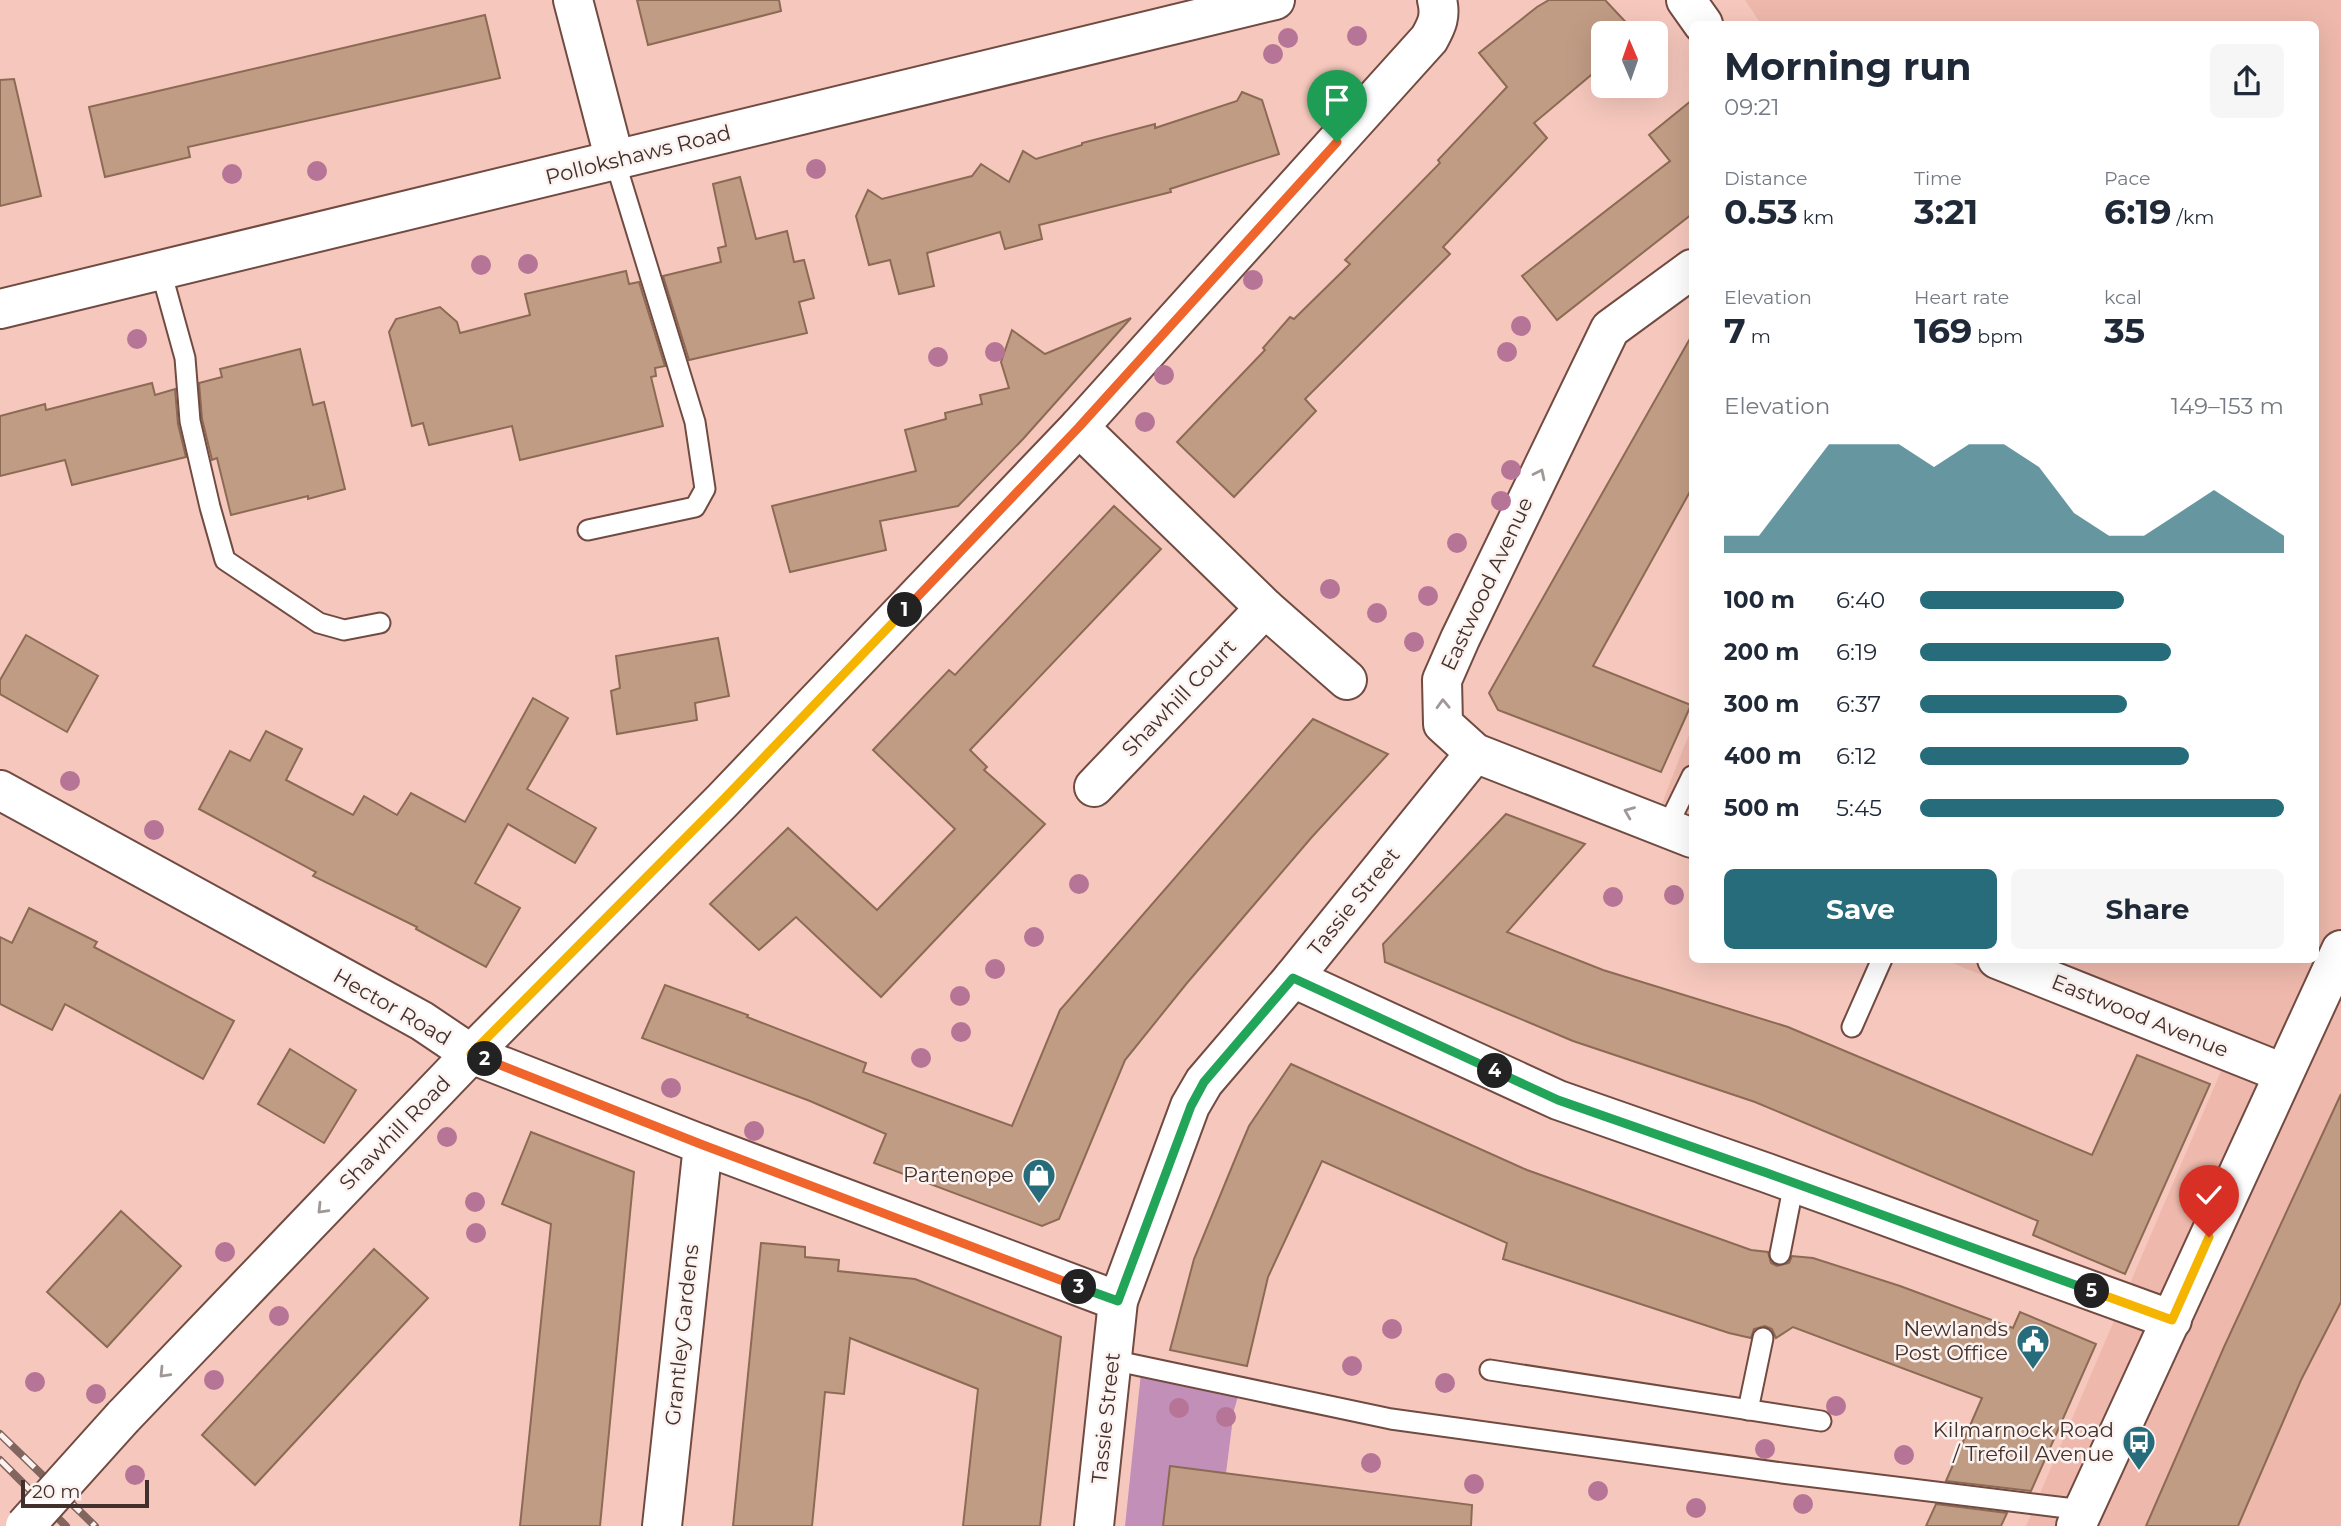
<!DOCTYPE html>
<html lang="en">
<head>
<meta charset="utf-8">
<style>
	:root { --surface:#fff; --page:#f6f6f7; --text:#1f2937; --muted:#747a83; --accent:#266c7a }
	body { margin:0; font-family:Montserrat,sans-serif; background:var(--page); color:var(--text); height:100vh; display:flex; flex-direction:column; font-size:26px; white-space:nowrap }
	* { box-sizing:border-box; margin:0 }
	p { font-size:23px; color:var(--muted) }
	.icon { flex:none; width:38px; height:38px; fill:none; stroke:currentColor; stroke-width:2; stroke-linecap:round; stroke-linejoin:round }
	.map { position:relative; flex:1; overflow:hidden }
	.side { position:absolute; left:1689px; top:21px; width:630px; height:942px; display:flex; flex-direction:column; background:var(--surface); border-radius:10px; box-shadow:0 7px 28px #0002 }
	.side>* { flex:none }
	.needle { width:46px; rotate:358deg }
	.tools { position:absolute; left:1591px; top:21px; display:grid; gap:14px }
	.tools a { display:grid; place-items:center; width:77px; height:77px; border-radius:10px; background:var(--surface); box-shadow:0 7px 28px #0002; font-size:35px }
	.scale { position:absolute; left:21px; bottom:18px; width:128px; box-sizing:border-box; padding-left:7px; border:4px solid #42302c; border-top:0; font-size:19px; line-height:24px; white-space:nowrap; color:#42302c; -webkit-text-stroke:5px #fcf3f0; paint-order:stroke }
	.pin { position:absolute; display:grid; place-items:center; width:60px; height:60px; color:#fff; margin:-72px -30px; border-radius:50% 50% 50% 0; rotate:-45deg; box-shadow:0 0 7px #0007 }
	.pin .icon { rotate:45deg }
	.km { position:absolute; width:35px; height:35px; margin:-18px; border-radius:50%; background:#222; color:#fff; font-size:19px; line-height:35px; text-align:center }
	.round { display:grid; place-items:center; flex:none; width:74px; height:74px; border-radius:10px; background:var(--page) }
	.headline { display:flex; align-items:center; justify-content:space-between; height:119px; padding:0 35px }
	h1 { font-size:38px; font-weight:700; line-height:52px }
	.figures { display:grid; grid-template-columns:repeat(3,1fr); gap:10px; height:119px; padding:7px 35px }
	.figures div { display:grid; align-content:center }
	.figures b { font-size:35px; font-weight:700 }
	.figures small { font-size:19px; font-weight:400 }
	.figures p { font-size:19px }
	.chart { height:196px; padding:14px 35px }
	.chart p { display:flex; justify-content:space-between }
	.chart svg { width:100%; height:126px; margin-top:7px; fill:var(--accent); opacity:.7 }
	.cta { display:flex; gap:14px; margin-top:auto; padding:14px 35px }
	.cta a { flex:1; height:80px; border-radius:10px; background:var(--accent); color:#fff; font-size:28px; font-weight:700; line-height:80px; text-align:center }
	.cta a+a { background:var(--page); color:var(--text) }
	ul { padding:0 35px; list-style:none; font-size:23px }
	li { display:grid; grid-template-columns:112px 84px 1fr; align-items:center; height:52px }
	li i { height:18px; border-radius:9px; background:var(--accent) }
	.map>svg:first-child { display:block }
	.built { fill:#eeb9ac }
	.green { fill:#c28fb8 }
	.building { fill:#c19c85; stroke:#8c6a54; stroke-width:2 }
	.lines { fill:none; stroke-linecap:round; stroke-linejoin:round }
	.lane-casing { stroke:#714b42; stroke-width:23 }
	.street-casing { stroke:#714b42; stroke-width:42 }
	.secondary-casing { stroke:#714b42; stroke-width:42 }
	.primary-casing { stroke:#714b42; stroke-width:42 }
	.lane { stroke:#fff; stroke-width:19 }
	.street { stroke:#fff; stroke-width:38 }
	.secondary { stroke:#fff; stroke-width:38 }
	.primary { stroke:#fff; stroke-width:38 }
	.rail-casing { stroke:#81655e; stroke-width:8 }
	.rail { stroke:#fcf3f0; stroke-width:5; stroke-dasharray:16; stroke-linecap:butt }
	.street-bridge-casing { stroke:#714b42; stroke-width:42; stroke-linecap:butt }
	.street-bridge { stroke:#fff; stroke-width:38 }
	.tree { fill:#b67496 }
	.oneway { stroke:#a09896 }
	.split-1-casing { stroke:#fff; stroke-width:14 }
	.split-2-casing { stroke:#fff; stroke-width:14 }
	.split-3-casing { stroke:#fff; stroke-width:14 }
	.split-4-casing { stroke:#fff; stroke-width:14 }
	.split-5-casing { stroke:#fff; stroke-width:14 }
	.split-6-casing { stroke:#fff; stroke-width:14 }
	.split-1 { stroke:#f0652b; stroke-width:9 }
	.split-2 { stroke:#f5b400; stroke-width:9 }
	.split-3 { stroke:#f0652b; stroke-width:9 }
	.split-4 { stroke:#22a559; stroke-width:9 }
	.split-5 { stroke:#22a559; stroke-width:9 }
	.split-6 { stroke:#f5b400; stroke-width:9 }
	.labels { text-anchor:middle; stroke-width:5; stroke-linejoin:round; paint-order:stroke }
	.street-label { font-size:21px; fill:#42302c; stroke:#fcf3f0 }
	.poi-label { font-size:21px; fill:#42302c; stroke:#fcf3f0; text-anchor:end }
</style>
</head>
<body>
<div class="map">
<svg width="2341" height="1526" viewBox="0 0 2341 1526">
	<rect width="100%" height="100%" fill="#f6c8bd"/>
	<g class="built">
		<polygon points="1745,0 2341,0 2341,1526 2026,1526 2221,1071 1942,959 2315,959 2315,24 1761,24"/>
		<polygon points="1692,729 1692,858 1648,840 1683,749"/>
	</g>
	<polygon class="green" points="1141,1373 1239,1393 1234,1410 1226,1473 1171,1466 1163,1526 1125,1526"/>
	<g class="building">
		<polygon points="637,0 779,0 781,11 648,45"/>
		<polygon points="1549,0 1605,0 1636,33 1603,33 1603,65 1534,123 1547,138 1443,247 1450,254 1305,399 1316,411 1234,497 1177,442 1265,350 1263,348 1290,317 1294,319 1350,264 1345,260 1440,163 1438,160 1507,87 1479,53 1537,7"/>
		<polygon points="485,15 500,78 188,147 190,157 105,177 89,107"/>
		<polygon points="14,79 41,196 0,206 0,80"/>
		<polygon points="1242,92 1262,100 1279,154 1170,189 1171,192 1039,225 1042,239 1005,249 1000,232 927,253 934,286 899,294 890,260 869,265 856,216 868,190 882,199 972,176 981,164 1009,182 1023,151 1036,159 1082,145 1082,143 1155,124 1155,128 1237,101"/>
		<polygon points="1692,100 1692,214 1557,320 1522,276 1670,161 1649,135"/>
		<polygon points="740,177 756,239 787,231 794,262 804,260 814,298 799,302 807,333 689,360 663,276 721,262 718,248 726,246 713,184"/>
		<polygon points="626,271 629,284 639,282 665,366 655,368 656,376 651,377 663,426 520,460 512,426 429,445 423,423 412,426 389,332 396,319 440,307 457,322 460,333 530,315 525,294"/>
		<polygon points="1131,318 1023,439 958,506 880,521 886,550 790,572 772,506 916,471 905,430 946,419 945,413 982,404 980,395 1009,388 1001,362 1012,330 1045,354"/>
		<polygon points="1692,335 1692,488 1593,666 1691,705 1661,772 1498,710 1489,693"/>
		<polygon points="300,349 313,405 324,402 345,489 308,499 308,496 231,515 217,458 212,460 202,419 199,383 222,377 220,369"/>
		<polygon points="152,383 155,395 175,389 178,424 186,457 72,485 65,460 0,476 0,416 45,404 46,410"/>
		<polygon points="1114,506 1161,549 970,750 987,767 984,770 1045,824 881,997 796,917 759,950 710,904 788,828 877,910 955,829 873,750 949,670 955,675"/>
		<polygon points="26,635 98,676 67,732 0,694 0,680"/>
		<polygon points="718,638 729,696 695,703 697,720 617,734 611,691 620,688 616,656"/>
		<polygon points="533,698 568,718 527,789 596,828 575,863 508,824 475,883 520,908 486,967 416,929 417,927 313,876 316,872 199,809 230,751 250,761 266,731 302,749 286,780 353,815 364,796 397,815 411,793 465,822"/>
		<polygon points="1313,719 1388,754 1311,838 1187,983 1125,1060 1059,1219 1042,1226 874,1163 886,1134 810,1101 642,1038 665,985 748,1015 747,1017 866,1063 863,1072 1012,1126 1060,1010"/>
		<polygon points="1506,814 1585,844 1507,932 1603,970 1788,1027 2092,1155 2137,1055 2210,1084 2125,1274 2033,1235 2038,1221 1755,1102 1573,1041 1385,962 1383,944"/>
		<polygon points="29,908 97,942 94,947 234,1021 203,1079 65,1004 52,1030 0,1004 0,937 12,943"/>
		<polygon points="290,1049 356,1090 324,1143 258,1104"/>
		<polygon points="1291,1064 1527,1170 1751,1250 1768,1252 1771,1263 1777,1266 1789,1263 1792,1256 1813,1258 1900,1286 2013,1328 2020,1312 2096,1344 2031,1491 1946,1481 1982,1398 1793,1327 1776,1338 1772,1329 1765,1326 1754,1329 1751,1338 1729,1333 1503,1259 1507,1243 1322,1161 1268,1277 1247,1366 1170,1350 1194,1259 1238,1152 1249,1126"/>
		<polygon points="2341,1094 2341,1302 2301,1380 2238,1526 2146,1526 2224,1347"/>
		<polygon points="531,1132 634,1172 600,1526 520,1526 551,1224 502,1204"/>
		<polygon points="121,1211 181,1266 107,1347 47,1292"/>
		<polygon points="761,1243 805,1247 805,1257 839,1260 838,1271 915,1279 1061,1337 1040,1526 963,1526 978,1389 850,1338 844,1394 825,1392 812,1526 733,1526"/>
		<polygon points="374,1249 428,1298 255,1485 202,1435"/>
		<polygon points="1170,1466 1472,1505 1471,1526 1163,1526"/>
		<polygon points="1936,1504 2007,1513 2001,1526 1926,1526"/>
	</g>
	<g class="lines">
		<defs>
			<g id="lane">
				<polyline points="161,271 185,358 190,421 210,507 225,560 319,623 344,630 380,623"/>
				<polyline points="588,530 695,507 705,489 695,422 615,161"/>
				<polyline points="1667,827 1692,776"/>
				<polyline points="1852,1027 1882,959"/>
				<polyline points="1780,1254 1794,1183"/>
				<polyline points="1112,1360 1391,1419 1782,1473 2083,1510"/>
				<polyline points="1490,1370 1821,1421"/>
				<polyline points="1748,1410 1763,1338"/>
			</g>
			<g id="street">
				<polyline points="573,0 615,161"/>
				<polyline points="1686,0 1703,24"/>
				<polyline points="1692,269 1610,329 1460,639 1442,680 1443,724 1475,753 1692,838"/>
				<polyline points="1079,427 1265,608 1347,680"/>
				<polyline points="1094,787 1265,608"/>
				<polyline points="0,790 422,1021 471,1054 703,1145 1118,1301"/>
				<polyline points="1997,959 2283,1073"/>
				<polyline points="1293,978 1558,1100 1767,1173 2172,1320"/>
				<path d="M 123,1417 L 471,1054 L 723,800 L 1079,427 L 1429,39 C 1437,25 1441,16 1437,0"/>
				<polyline points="662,1526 703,1145"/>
				<polyline points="1094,1526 1118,1301 1190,1106 1204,1082 1293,978 1475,753"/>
			</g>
			<polyline id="secondary" points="0,309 1275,0"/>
			<polyline id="primary" points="2076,1526 2341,950"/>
		</defs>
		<use href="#lane" class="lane-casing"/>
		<use href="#street" class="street-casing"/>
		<use href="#secondary" class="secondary-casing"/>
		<use href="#primary" class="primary-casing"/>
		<use href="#lane" class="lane"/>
		<use href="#street" class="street"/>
		<use href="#secondary" class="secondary"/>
		<use href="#primary" class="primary"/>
		<defs>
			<g id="rail">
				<polyline points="0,1434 95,1526"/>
				<polyline points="0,1460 66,1526"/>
			</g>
		</defs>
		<use href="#rail" class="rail-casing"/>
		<use href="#rail" class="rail"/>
		<defs>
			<polyline id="street-bridge" points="25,1526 123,1417"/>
		</defs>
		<use href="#street-bridge" class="street-bridge-casing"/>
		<use href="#street-bridge" class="street-bridge"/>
	</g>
	<g class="tree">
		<circle cx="1357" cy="36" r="10"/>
		<circle cx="1288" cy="38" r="10"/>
		<circle cx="1273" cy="54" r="10"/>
		<circle cx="816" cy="169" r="10"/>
		<circle cx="317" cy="171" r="10"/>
		<circle cx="232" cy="174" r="10"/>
		<circle cx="528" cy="264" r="10"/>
		<circle cx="481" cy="265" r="10"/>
		<circle cx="1253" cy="280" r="10"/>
		<circle cx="1521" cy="326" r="10"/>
		<circle cx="137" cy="339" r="10"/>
		<circle cx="995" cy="352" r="10"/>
		<circle cx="1507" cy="352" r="10"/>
		<circle cx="938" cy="357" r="10"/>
		<circle cx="1164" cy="375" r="10"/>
		<circle cx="1145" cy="422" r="10"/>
		<circle cx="1511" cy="470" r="10"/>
		<circle cx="1501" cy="501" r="10"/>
		<circle cx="1457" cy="543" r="10"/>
		<circle cx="1330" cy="589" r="10"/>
		<circle cx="1428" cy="596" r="10"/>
		<circle cx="1377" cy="613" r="10"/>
		<circle cx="1414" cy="642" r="10"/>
		<circle cx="70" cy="781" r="10"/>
		<circle cx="154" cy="830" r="10"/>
		<circle cx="1079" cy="884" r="10"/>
		<circle cx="1674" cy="895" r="10"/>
		<circle cx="1613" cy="897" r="10"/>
		<circle cx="1034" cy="937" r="10"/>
		<circle cx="995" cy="969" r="10"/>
		<circle cx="960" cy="996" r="10"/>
		<circle cx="961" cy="1032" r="10"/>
		<circle cx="921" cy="1058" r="10"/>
		<circle cx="671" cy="1088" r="10"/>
		<circle cx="754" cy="1131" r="10"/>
		<circle cx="447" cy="1137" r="10"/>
		<circle cx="475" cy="1202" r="10"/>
		<circle cx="476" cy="1233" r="10"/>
		<circle cx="225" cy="1252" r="10"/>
		<circle cx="279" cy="1316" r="10"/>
		<circle cx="1392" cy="1329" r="10"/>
		<circle cx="1352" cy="1366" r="10"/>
		<circle cx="214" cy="1380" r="10"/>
		<circle cx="35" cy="1382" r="10"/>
		<circle cx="1445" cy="1383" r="10"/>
		<circle cx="96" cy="1394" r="10"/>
		<circle cx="1836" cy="1406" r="10"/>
		<circle cx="1179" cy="1408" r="10"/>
		<circle cx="1226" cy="1417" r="10"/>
		<circle cx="1765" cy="1449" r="10"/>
		<circle cx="1904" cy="1455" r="10"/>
		<circle cx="1371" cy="1463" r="10"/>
		<circle cx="135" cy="1475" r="10"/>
		<circle cx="1474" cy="1484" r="10"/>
		<circle cx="1598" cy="1491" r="10"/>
		<circle cx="1803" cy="1504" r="10"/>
		<circle cx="1696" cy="1508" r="10"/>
	</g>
	<defs><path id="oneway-chevron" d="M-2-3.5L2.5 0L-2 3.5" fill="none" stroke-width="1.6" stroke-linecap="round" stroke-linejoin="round" transform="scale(1.75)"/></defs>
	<g class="oneway">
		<use href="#oneway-chevron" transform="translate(1540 474) rotate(-64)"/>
		<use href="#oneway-chevron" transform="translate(1443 704) rotate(-92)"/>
		<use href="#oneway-chevron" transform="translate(1629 812) rotate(-158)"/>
		<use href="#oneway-chevron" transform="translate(322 1209) rotate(134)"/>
		<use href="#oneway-chevron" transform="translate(164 1373) rotate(134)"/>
	</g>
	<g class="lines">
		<defs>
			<polyline id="split-1" points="905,610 1079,427 1337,142"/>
			<polyline id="split-2" points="485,1059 471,1054 723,800 905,610"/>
			<polyline id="split-3" points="485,1059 703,1145 1079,1287"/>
			<polyline id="split-4" points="1079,1287 1118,1301 1191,1106 1204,1082 1293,978 1495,1071"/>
			<polyline id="split-5" points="1495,1071 1558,1100 1767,1173 2092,1291"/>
			<polyline id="split-6" points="2092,1291 2172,1320 2209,1237"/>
		</defs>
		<use href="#split-1" class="split-1-casing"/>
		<use href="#split-2" class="split-2-casing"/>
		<use href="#split-3" class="split-3-casing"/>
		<use href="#split-4" class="split-4-casing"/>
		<use href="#split-5" class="split-5-casing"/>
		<use href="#split-6" class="split-6-casing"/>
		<use href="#split-1" class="split-1"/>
		<use href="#split-2" class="split-2"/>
		<use href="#split-3" class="split-3"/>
		<use href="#split-4" class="split-4"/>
		<use href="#split-5" class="split-5"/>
		<use href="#split-6" class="split-6"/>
	</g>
	<defs>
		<symbol id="shop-pin" viewBox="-11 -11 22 30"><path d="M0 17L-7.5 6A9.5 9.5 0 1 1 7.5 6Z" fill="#266c7a" stroke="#fcf3f0"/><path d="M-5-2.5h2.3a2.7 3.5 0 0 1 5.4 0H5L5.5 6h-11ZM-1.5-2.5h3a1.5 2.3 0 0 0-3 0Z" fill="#fff"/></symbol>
		<symbol id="civic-pin" viewBox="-11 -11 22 30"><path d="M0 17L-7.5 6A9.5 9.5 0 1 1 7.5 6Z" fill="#266c7a" stroke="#fcf3f0"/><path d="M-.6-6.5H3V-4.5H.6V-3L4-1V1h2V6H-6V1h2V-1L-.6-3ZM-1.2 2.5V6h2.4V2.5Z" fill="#fff"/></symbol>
		<symbol id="bus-pin" viewBox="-11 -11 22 30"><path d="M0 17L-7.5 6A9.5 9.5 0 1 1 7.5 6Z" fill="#266c7a" stroke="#fcf3f0"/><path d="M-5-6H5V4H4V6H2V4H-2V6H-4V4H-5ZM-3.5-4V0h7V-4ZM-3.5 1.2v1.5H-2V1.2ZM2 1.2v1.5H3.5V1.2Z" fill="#fff"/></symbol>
	</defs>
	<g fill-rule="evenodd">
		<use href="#shop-pin" x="1020" y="1156" width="38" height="52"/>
		<use href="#civic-pin" x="2014" y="1322" width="38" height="52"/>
		<use href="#bus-pin" x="2120" y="1423" width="38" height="52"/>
	</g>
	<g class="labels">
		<g class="street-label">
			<text transform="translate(638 155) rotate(-14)" y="7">Pollokshaws Road</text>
			<text transform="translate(1487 584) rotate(-65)" y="7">Eastwood Avenue</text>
			<text transform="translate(1179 698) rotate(-46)" y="7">Shawhill Court</text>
			<text transform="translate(1354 902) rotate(-51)" y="7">Tassie Street</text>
			<text transform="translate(392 1007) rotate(30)" y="7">Hector Road</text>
			<text transform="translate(2140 1016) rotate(22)" y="7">Eastwood Avenue</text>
			<text transform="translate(395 1133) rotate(-46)" y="7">Shawhill Road</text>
			<text transform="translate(682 1335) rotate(-84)" y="7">Grantley Gardens</text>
			<text transform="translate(1106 1418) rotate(-84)" y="7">Tassie Street</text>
		</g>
		<g class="poi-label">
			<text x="1014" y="1182">Partenope</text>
			<text x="2008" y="1336">Newlands<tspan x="2008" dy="24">Post Office</tspan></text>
			<text x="2114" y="1437">Kilmarnock Road<tspan x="2114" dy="24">/ Trefoil Avenue</tspan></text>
		</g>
	</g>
</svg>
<div class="tools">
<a><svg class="needle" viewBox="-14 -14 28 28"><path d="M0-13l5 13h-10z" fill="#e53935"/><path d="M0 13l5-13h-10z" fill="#747a83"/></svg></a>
</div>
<div class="scale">20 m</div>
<div class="pin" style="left:1337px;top:142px;background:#1e9e55"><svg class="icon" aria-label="arrive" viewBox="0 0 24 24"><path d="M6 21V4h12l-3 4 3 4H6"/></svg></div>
<div class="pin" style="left:2209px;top:1237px;background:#d93025"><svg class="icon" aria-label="check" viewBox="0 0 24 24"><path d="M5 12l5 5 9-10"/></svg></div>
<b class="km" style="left:905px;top:610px">1</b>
<b class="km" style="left:485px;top:1059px">2</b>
<b class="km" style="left:1079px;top:1287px">3</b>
<b class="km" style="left:1495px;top:1071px">4</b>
<b class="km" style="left:2092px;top:1291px">5</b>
<section class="side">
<div class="headline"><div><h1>Morning run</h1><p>09:21</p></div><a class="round"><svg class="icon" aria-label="share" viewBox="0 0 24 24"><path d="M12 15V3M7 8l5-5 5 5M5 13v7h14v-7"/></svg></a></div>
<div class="figures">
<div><p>Distance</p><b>0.53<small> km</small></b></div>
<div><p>Time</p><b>3:21</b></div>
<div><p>Pace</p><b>6:19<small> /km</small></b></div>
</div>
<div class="figures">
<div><p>Elevation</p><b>7<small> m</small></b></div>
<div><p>Heart rate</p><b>169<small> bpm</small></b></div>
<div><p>kcal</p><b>35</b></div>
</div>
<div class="chart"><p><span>Elevation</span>149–153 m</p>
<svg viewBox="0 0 160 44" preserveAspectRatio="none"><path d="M0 44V38L10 38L20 22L30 6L40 6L50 6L60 14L70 6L80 6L90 14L100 30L110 38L120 38L130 30L140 22L150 30L160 38V44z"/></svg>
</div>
<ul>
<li><b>100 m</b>6:40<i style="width:56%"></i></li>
<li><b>200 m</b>6:19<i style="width:69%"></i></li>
<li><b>300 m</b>6:37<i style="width:57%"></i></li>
<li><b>400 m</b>6:12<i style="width:74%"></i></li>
<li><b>500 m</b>5:45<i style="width:100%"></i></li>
</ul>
<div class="cta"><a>Save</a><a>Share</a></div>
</section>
</div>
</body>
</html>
